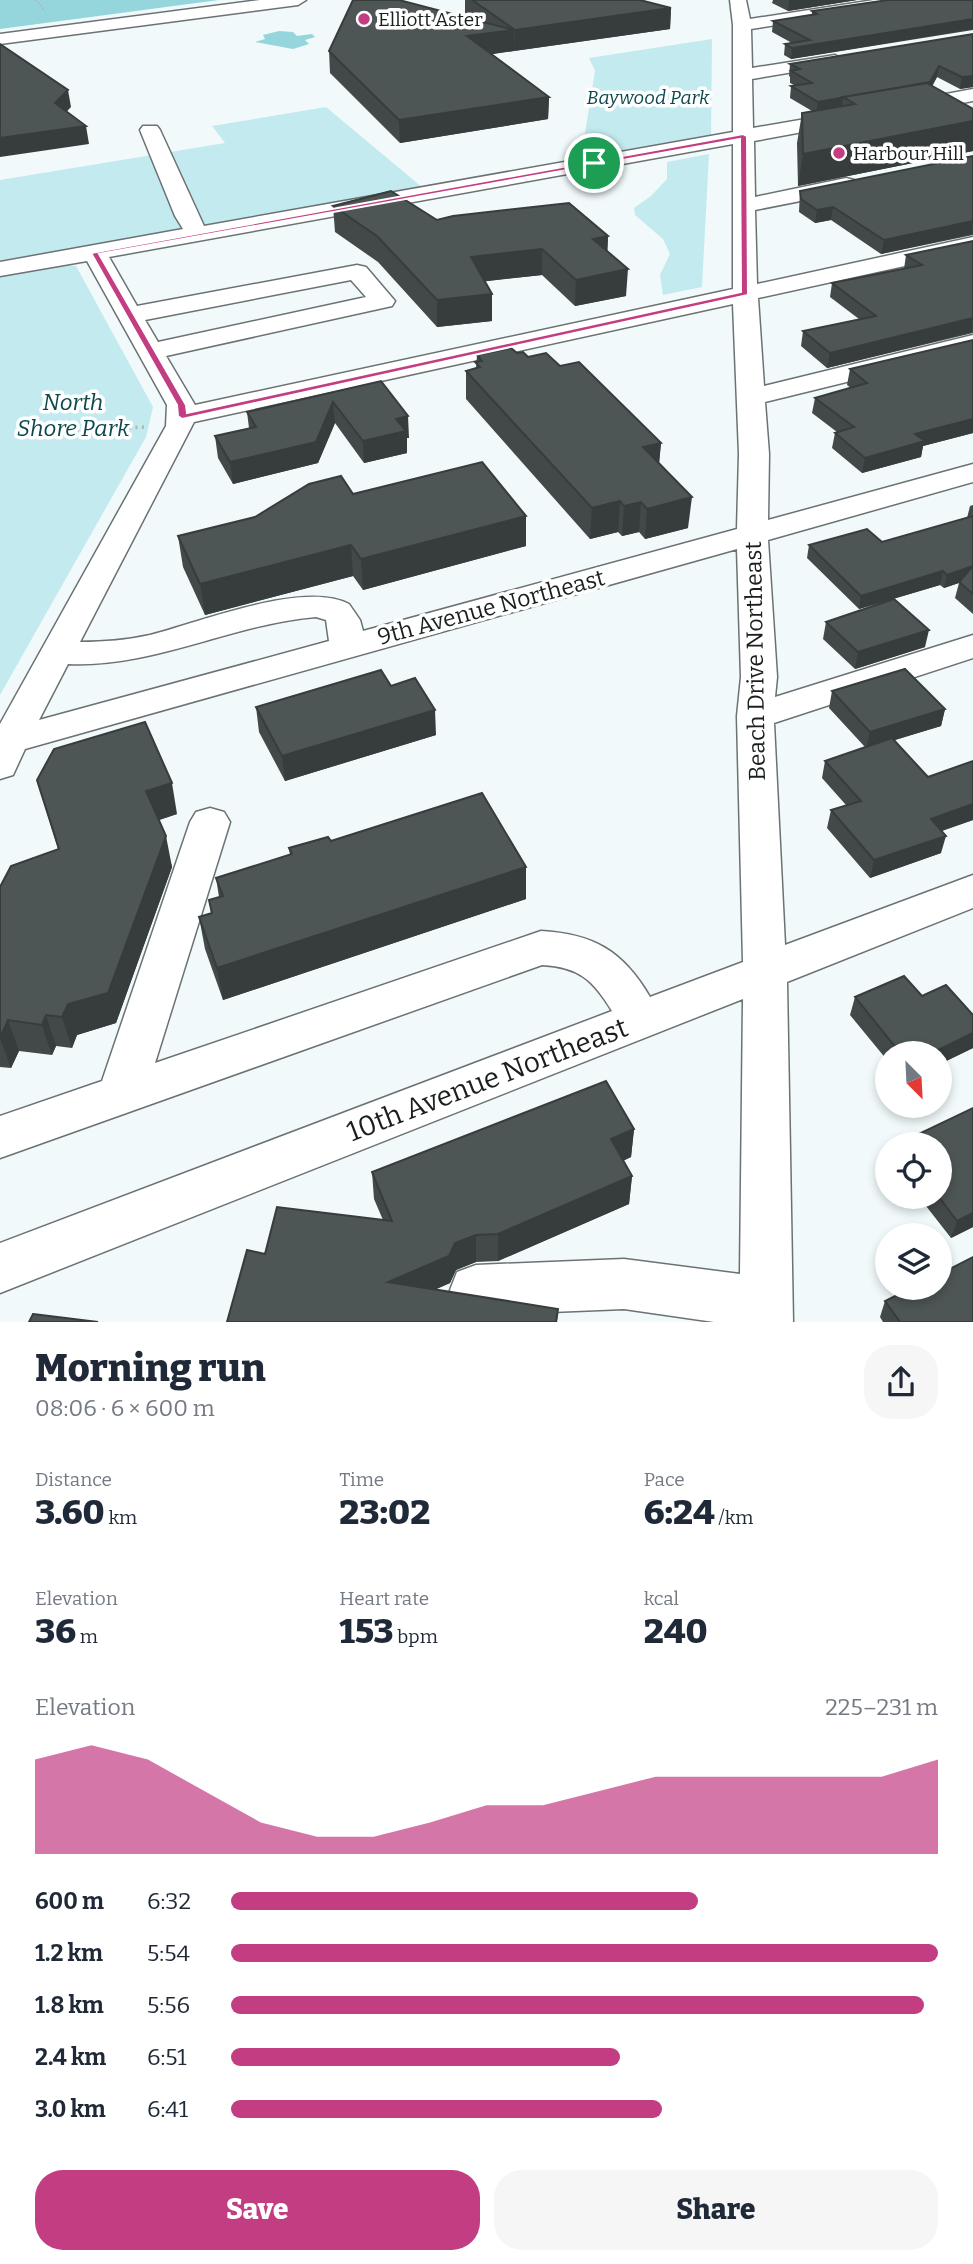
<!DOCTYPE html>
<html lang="en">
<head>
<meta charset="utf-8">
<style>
	:root { --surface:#fff; --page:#f6f6f7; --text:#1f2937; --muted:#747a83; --accent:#c23d82 }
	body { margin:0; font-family:Bitter,serif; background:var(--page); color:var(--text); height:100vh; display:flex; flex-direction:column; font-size:26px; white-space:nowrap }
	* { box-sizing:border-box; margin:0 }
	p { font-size:23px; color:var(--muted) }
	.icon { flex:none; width:38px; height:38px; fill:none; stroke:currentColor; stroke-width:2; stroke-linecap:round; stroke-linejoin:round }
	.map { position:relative; height:1322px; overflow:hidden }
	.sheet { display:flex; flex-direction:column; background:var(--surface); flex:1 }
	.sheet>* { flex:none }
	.needle { width:46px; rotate:156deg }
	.controls { position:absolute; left:875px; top:1041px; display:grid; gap:14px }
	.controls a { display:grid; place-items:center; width:77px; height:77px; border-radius:50%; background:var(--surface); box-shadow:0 4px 10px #0003; font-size:35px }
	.pin { position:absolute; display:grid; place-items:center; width:60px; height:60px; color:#fff; margin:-30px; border:4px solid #fff; border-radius:50%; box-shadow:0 2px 7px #0007 }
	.round { display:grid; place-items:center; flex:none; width:74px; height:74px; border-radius:28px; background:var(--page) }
	.head { display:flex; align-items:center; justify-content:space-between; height:119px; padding:0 35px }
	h1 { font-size:38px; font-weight:800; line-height:52px }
	.stats { display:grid; grid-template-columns:repeat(3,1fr); gap:10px; height:119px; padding:7px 35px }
	.stats div { display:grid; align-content:center }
	.stats b { font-size:35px; font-weight:800 }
	.stats small { font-size:19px; font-weight:400 }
	.stats p { font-size:19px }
	.chart { height:196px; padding:14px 35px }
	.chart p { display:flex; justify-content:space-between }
	.chart svg { width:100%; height:126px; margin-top:7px; fill:var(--accent); opacity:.7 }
	.primary-button { display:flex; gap:14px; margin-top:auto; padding:14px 35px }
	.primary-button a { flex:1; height:80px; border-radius:28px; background:var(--accent); color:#fff; font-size:28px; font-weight:800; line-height:80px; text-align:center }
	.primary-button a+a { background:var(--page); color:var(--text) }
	ul { padding:0 35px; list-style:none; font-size:23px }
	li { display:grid; grid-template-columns:112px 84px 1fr; align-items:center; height:52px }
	li i { height:18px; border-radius:9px; background:var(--accent) }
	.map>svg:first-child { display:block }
	.green { fill:#c3ebef }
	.water { fill:#94d6dc }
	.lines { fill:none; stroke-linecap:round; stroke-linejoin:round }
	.minor-casing { stroke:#6b7273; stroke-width:3 }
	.path-far1 { stroke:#aeb5b5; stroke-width:2.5; stroke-dasharray:1 2.5; stroke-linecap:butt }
	.path { stroke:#aeb5b5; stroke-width:3.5; stroke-dasharray:2 4.5; stroke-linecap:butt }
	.minor { fill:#fff; fill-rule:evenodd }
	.wall { fill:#434949 }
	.shaded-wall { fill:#373c3c }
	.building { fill:#4e5555; stroke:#373c3c; stroke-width:2 }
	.route { fill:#c23d82; stroke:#fff; stroke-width:2; fill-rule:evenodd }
	.poi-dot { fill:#c23d82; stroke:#fff; stroke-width:2.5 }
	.labels { text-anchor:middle; stroke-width:7; stroke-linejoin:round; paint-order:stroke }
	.far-poi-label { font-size:19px; fill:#1b1e1e; stroke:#fff; text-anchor:start }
	.far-park-label { font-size:19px; font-style:italic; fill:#0b484d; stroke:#fff }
	.park-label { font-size:23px; font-style:italic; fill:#0b484d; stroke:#fff }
	.street-label { font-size:23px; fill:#1b1e1e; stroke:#fff }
	.near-street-label { font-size:28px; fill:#1b1e1e; stroke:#fff }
</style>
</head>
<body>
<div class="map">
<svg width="973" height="1323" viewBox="0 0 973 1323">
	<rect width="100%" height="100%" fill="#f1f9fa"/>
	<g class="green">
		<polygon points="712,39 711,135 581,158 595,71 589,58"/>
		<polygon points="326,107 423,188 0,264 0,180 225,143 212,126"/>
		<polygon points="709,154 702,287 663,295 660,275 670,254 663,239 635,215 634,208 651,196 667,179 667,162"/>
		<polygon points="58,264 76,266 153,407 146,437 0,695 0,274"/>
	</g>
	<g class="water">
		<polygon points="0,0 219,0 0,29"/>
		<polygon points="279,31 293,32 297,36 312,34 315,37 305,40 309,44 293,49 255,42 265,39 263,35"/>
	</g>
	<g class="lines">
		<defs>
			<g id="minor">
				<polygon points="260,0 306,0 298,5 0,44 0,34"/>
				<path d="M 730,0 L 746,0 L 750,19 L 874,0 L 915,0 L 907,5 L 751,29 L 752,68 L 835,55 L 844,60 L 835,65 L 752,79 L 753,128 L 846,112 L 853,114 L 856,118 L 853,122 L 846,124 L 754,141 L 755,197 L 846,178 L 854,180 L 857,185 L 854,190 L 846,192 L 755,210 L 757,284 L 973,237 L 973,251 L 758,298 L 764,386 L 973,335 L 973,351 L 765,402 L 769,454 L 768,520 L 973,464 L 973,482 L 768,540 L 777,677 L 775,697 L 973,635 L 973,658 L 774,723 L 785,945 L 973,875 L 973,908 L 787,982 L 793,1323 L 721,1323 L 624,1309 L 476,1315 L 457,1308 L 450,1290 L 457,1272 L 476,1265 L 624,1259 L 740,1274 L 743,999 L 0,1293 L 0,1243 L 612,1011 C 593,980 579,967 542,965 L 0,1158 L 0,1116 L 102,1081 L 190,822 L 196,812 L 210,808 L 224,812 L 230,822 L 155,1063 L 541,931 C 594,934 623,951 650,997 L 743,962 L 737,716 L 741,677 L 737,549 L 25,749 L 13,775 L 0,779 L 0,724 L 166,426 L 167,405 L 87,261 L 0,276 L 0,262 L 183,229 L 175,216 L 140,130 L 143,126 L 157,126 L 160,130 L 204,226 L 733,132 L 733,25 ZM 733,144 L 733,289 L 195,405 L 166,356 L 383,308 L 392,306 L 395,301 L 366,267 L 357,265 L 137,306 L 109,257 ZM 351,280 L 366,297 L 158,342 L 145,320 ZM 733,304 L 739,454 L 737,529 L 363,631 L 360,620 L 349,604 C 304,580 198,623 150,635 C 127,640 104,642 80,642 L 194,422 ZM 316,617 L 326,620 L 329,641 L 39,720 L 68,664 C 154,668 231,624 316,617 Z"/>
				<polygon points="973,89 973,101 908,113 898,107 908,101"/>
			</g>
		</defs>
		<use href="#minor" class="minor-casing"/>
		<polyline class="path-far1" points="36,0 45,11"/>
		<polyline class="path" points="64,430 147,427"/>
		<use href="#minor" class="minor"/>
	</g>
	<g class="wall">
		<polygon points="465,0 640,0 671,8 670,29 491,54 549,97 548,119 400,143 330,73 329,51 468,18 465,16"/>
		<polygon points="773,0 857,0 788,11 772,3"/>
		<polygon points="973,0 973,30 791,59 784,55 785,44 792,43 772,32 773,21 812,15 812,11"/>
		<polygon points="973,34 973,87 960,89 937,77 932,86 973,109 973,151 798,186 797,143 802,113 812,111 790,98 791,86 794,85 790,83 790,77 789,76 790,64"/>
		<polygon points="973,156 973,235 881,254 831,220 815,223 799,212 800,191"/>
		<polygon points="333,206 437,220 608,236 607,252 626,296 575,306 542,275 485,281 492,294 492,321 437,327 378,262 335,232"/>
		<polygon points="973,241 973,333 827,368 801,346 803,331 859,319 830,297 832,283 904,269 906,255"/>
		<polygon points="973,340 973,433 923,446 921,457 862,473 832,448 835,433 837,432 812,413 815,398 851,388 847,385 850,369"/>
		<polygon points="517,353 560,366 661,443 659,464 688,528 645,539 639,532 622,536 618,532 590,539 466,399 466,371 476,368 477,355"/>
		<polygon points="381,381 409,438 407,438 407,453 364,463 335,423 318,463 233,484 218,458 215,436 249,428 247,412"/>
		<polygon points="353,494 526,546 363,590 353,576 205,615 183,567 178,536"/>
		<polygon points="973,505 973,614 955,598 959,583 944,588 940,585 859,609 807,558 809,545 882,542 967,518 970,506"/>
		<polygon points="826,622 925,647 855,669 823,639"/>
		<polygon points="391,686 436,735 285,781 259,732 256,707"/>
		<polygon points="832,691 945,709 941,726 894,740 928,777 973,761 973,820 942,831 941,853 870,878 827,828 831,810 846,805 822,778 825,761 865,747 829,708"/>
		<polygon points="37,780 177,814 159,820 172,867 116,1023 77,1035 72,1048 56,1046 52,1055 19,1051 11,1068 0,1067 0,887 58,849"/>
		<polygon points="331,841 526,899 223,1000 205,949 199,917 211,913 209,900 219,897 216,878 290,855 289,848"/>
		<polygon points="922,996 973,1048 940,1064 940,1054 887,1054 887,1060 850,1015 855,997"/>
		<polygon points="973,1108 973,1227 951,1238 919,1197 940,1197"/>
		<polygon points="634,1129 631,1157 623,1161 632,1176 629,1204 498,1261 476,1262 456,1270 450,1283 434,1290 558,1309 557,1322 227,1322 265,1254 383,1220 374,1199 372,1172"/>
		<polygon points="885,1301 973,1322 883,1322 880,1317"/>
	</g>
	<g class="shaded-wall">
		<polygon points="789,0 857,0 788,11"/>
		<polygon points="671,8 670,29 514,51 515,30"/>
		<polygon points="973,19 973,29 791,59 792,48"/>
		<polygon points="514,30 514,51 467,58 467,36"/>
		<polygon points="939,66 937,77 928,94 854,107"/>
		<polygon points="973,76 973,87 960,89 962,77"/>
		<polygon points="68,90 71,107 58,121 55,103"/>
		<polygon points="549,97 548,119 400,143 399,120"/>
		<polygon points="843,98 841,110 816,114 818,102"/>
		<polygon points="973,121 973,151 798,186 803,154"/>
		<polygon points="86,126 89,144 0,157 0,138"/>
		<polygon points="833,207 831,220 815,223 817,210"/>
		<polygon points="973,221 972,234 881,254 884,240"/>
		<polygon points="608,236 607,262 593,239"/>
		<polygon points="542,249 542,275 471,283 471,257"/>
		<polygon points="628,269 626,296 575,306 576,280"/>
		<polygon points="492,294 492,321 437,327 437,300"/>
		<polygon points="973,318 972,332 827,368 830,353"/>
		<polygon points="333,402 335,423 318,463 233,484 230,462"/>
		<polygon points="408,416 409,438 407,438 407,453 364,463 363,441 396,419"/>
		<polygon points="973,419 973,433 923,446 921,457 862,473 865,458 915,434"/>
		<polygon points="661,443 658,473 643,447"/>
		<polygon points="692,497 688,528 645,539 647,509"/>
		<polygon points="620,501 618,532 590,539 592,508"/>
		<polygon points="641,502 639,532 622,536 624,506"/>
		<polygon points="526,516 526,546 363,590 361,559"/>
		<polygon points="351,545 353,576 205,615 200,584"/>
		<polygon points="973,566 973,578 944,588 947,575"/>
		<polygon points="943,571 940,585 859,609 861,596"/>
		<polygon points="929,630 925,647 855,669 858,652"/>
		<polygon points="945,709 941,726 866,749 870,732"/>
		<polygon points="435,710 436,735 285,781 282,756"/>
		<polygon points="172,783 177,814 153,822 146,791"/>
		<polygon points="973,804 973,820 926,836 931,819"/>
		<polygon points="166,836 172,867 116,1023 77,1035 72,1048 62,1017 68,1004"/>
		<polygon points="946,836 941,853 870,878 874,860"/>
		<polygon points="526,867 526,899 223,1000 217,968"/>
		<polygon points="46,1015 56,1046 52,1055 42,1025"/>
		<polygon points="8,1020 19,1051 11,1068 0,1038"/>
		<polygon points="973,1033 973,1048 940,1064 940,1054 930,1054"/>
		<polygon points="634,1129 631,1157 608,1167 611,1139"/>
		<polygon points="632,1176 629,1204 498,1261 498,1234"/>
		<polygon points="973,1213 973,1227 951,1238 957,1221"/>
		<polygon points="476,1235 476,1262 456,1270 450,1283 391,1309 388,1282 455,1243"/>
	</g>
	<g class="building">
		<polygon points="353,0 399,0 514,30 467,36 549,97 399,120 329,51"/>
		<polygon points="472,0 640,0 671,8 515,30"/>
		<polygon points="888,0 973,0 973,19 792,48 785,44 810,40 773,21 817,14 812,11"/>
		<polygon points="973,34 973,76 962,77 939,66 930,82 818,102 791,86 812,83 791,71 800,69 790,64"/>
		<polygon points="0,44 68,90 55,103 86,126 0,138"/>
		<polygon points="927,83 973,109 973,121 803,154 802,113 855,104 843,97"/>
		<polygon points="973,156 973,221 884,240 833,207 817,210 801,199 800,191"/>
		<polygon points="391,191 437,220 453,216 569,203 608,236 593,239 628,269 576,280 542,249 471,257 492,294 437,300 377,236 333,206"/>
		<polygon points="973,241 973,318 830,353 803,331 876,316 832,283 922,265 906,255"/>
		<polygon points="973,340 973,419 915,434 925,441 865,458 835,433 854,427 815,398 867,383 850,369"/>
		<polygon points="511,348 517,353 523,352 528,357 546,353 560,366 579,362 661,443 643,447 692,497 647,509 641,502 624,506 620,501 592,508 466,371 480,367 475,362 482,361 477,355"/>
		<polygon points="381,381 408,416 396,419 406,431 363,441 333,402 316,442 230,462 215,436 256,427 247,412"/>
		<polygon points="482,462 526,516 361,559 351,545 200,584 178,536 255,517 309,484 341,476 353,494"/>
		<polygon points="973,516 973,566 947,575 943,571 861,596 809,545 867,529 882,542"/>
		<polygon points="973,566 973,594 959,582"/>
		<polygon points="894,599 929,630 858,652 826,622"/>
		<polygon points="905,669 945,709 870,732 832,691"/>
		<polygon points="381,670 391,686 415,678 435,710 282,756 256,707"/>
		<polygon points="145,722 172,783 146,791 166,836 108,993 68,1004 62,1017 46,1015 42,1025 8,1020 0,1038 0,887 11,866 59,849 37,780 54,749"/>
		<polygon points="892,738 928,777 973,761 973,804 931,819 946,836 874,860 831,810 861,801 825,761"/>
		<polygon points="482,793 526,867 217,968 199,917 212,913 209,900 223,896 216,878 292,854 289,848 328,837 331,841"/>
		<polygon points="904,976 922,996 946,985 973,1015 973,1033 930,1054 901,1054 855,997"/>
		<polygon points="606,1081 634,1129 611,1139 632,1176 498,1234 476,1235 455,1243 449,1256 388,1282 558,1309 556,1322 227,1322 247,1250 265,1254 277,1207 392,1221 372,1172"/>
		<polygon points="973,1108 973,1213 957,1221 939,1197 940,1197 940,1144 898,1144"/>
		<polygon points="973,1257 973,1322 900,1322 885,1301 911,1288 940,1288 940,1274"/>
		<polygon points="33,1314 98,1322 29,1322"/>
	</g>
	<path class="route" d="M 743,134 L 747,136 L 748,295 L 182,419 L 178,416 L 177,405 L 91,253 ZM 740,139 L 741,292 L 187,413 L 186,405 L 99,254 Z"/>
	<g class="poi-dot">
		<circle cx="364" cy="19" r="7"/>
		<circle cx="839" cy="153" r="7"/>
	</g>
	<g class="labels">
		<g class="far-poi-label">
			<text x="378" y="26">Elliott Aster</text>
			<text x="853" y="160">Harbour Hill</text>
		</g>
		<g class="far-park-label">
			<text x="648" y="104">Baywood Park</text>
		</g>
		<g class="park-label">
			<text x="73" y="410">North<tspan x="73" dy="26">Shore Park</tspan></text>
		</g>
		<g class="street-label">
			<text transform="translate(491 607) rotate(-15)" y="8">9th Avenue Northeast</text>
			<text transform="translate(755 661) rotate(-91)" y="8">Beach Drive Northeast</text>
		</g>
		<g class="near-street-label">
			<text transform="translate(487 1079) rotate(-21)" y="10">10th Avenue Northeast</text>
		</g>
	</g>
</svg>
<div class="controls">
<a><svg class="needle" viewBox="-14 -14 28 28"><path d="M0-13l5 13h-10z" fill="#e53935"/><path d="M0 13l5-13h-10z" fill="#747a83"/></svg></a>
<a><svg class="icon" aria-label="locate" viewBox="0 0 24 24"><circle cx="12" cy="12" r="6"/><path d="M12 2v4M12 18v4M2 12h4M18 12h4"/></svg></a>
<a><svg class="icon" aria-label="layers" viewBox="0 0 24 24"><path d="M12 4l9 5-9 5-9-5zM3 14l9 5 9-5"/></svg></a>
</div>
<div class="pin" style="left:594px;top:163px;background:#1e9e55"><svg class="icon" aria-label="arrive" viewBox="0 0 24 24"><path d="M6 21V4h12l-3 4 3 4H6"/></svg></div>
</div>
<section class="sheet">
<div class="head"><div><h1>Morning run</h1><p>08:06 · 6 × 600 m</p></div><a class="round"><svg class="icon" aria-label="share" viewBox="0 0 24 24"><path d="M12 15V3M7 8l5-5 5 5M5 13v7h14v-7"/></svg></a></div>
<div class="stats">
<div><p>Distance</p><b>3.60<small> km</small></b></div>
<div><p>Time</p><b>23:02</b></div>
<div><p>Pace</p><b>6:24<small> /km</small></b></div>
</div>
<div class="stats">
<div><p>Elevation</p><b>36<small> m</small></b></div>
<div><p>Heart rate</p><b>153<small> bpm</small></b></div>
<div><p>kcal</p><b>240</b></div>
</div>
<div class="chart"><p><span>Elevation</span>225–231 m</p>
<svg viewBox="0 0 160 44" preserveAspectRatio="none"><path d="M0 44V11L10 6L20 11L30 22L40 33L50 38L60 38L70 33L80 27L90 27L100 22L110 17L120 17L130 17L140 17L150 17L160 11V44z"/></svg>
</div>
<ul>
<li><b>600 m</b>6:32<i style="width:66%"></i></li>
<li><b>1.2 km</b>5:54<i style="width:100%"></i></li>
<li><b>1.8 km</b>5:56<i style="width:98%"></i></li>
<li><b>2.4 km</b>6:51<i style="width:55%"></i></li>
<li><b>3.0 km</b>6:41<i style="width:61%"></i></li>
</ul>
<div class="primary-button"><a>Save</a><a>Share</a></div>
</section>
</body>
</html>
